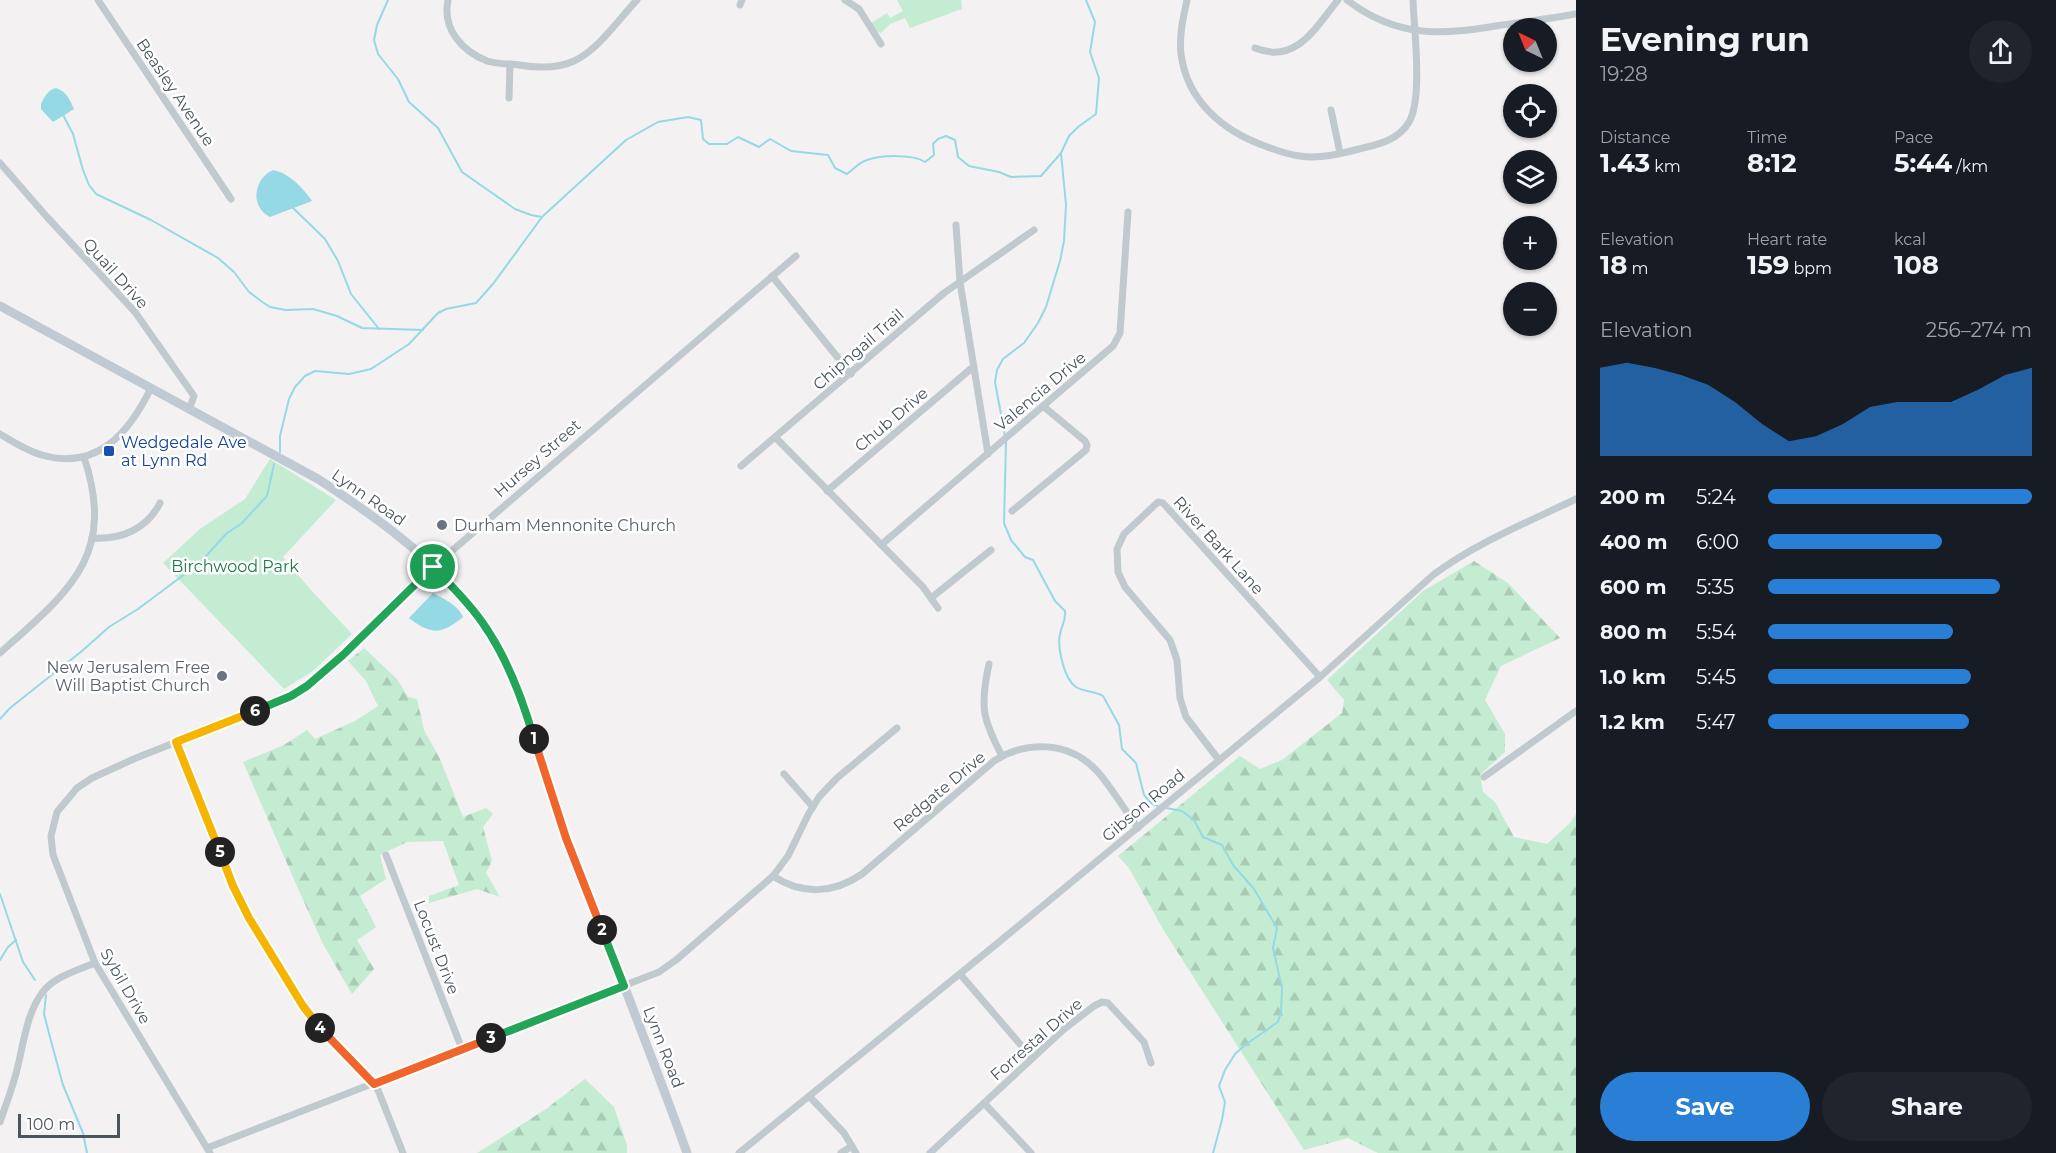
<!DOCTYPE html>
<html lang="en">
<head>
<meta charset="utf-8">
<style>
	:root { --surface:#171b24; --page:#20242c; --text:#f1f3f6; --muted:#9ea1a6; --accent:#297ed6 }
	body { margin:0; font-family:Montserrat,sans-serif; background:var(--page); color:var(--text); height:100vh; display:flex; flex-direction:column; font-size:22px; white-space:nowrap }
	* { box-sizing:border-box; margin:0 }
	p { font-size:20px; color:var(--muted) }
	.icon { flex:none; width:33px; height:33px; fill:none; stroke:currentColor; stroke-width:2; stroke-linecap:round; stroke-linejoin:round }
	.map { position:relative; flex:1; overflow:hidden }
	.side { display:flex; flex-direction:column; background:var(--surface); width:480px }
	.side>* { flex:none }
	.needle { width:39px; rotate:317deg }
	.fabs { position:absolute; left:1503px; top:18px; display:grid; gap:12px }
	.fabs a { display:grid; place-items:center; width:54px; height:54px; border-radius:50%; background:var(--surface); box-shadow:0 2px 4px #0004; font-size:30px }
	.scale { position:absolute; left:18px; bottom:15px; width:102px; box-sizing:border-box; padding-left:6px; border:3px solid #4a555d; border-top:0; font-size:16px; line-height:21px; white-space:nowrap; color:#4a555d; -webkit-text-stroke:4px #fff; paint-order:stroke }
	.pin { position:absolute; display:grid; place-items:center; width:51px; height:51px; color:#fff; margin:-26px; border:3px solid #fff; border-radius:50%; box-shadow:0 2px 6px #0007 }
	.km { position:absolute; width:30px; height:30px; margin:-15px; border-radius:50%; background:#222; color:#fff; font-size:16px; line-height:30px; text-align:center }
	.round { display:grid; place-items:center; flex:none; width:63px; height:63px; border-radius:32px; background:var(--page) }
	.headline { display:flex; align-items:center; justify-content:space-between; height:102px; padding:0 24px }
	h1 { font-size:33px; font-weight:700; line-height:45px }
	.metrics { display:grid; grid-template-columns:repeat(3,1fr); gap:9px; height:102px; padding:6px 24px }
	.metrics div { display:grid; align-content:center }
	.metrics b { font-size:26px; font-weight:700 }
	.metrics small { font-size:16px; font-weight:400 }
	.metrics p { font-size:16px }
	.chart { height:168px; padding:12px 24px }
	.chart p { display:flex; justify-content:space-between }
	.chart svg { width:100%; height:108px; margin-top:6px; fill:var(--accent); opacity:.7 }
	.cta { display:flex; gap:12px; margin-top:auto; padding:12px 24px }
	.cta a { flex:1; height:69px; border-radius:36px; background:var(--accent); color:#fff; font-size:24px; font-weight:700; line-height:69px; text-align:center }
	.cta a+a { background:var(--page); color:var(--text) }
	ul { padding:0 24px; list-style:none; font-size:20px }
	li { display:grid; grid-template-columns:96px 72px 1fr; align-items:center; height:45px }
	li i { height:15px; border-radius:8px; background:var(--accent) }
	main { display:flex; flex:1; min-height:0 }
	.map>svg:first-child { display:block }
	.green { fill:#c4ecd2 }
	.forest { fill:url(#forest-firs) }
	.water { fill:#95d9e5 }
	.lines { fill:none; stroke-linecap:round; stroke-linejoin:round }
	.stream { stroke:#95d9e5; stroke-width:2 }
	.street { stroke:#c0c9ce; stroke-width:7 }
	.secondary { stroke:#c1cad3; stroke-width:9 }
	.split-1-casing { stroke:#fff; stroke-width:12 }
	.split-2-casing { stroke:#fff; stroke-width:12 }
	.split-3-casing { stroke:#fff; stroke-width:12 }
	.split-4-casing { stroke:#fff; stroke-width:12 }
	.split-5-casing { stroke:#fff; stroke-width:12 }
	.split-6-casing { stroke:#fff; stroke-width:12 }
	.split-7-casing { stroke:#fff; stroke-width:12 }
	.split-1 { stroke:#22a559; stroke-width:8 }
	.split-2 { stroke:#f0652b; stroke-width:8 }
	.split-3 { stroke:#22a559; stroke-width:8 }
	.split-4 { stroke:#f0652b; stroke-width:8 }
	.split-5 { stroke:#f5b400; stroke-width:8 }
	.split-6 { stroke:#f5b400; stroke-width:8 }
	.split-7 { stroke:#22a559; stroke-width:8 }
	.transit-dot { fill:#1a4fb4; stroke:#fff; stroke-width:2 }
	.worship-dot { fill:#6b7280; stroke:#fff; stroke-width:2 }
	.labels { text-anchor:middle; stroke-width:5; stroke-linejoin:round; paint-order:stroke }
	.street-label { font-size:16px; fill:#4a555d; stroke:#fff }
	.transit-label { font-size:16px; fill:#164399; stroke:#fff; text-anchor:start }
	.worship-label { font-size:16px; fill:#5b616d; stroke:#fff; text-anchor:start }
	.park-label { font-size:16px; fill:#207a48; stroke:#fff }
</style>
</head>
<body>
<main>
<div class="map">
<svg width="1576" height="1153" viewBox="0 0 1576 1153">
	<defs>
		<pattern id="forest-firs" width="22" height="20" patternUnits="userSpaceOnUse" patternTransform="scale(1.5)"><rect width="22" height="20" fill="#c4ecd2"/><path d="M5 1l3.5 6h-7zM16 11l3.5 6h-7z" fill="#aaccb7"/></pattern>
	</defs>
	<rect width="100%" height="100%" fill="#f3f1f1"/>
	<g class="green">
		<polygon points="897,0 961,0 962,9 910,28 905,18 890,24 881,33 877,32 871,23 887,13 890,18 903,11"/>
		<polygon points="270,459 336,500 283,557 310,589 352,634 313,671 284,689 163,563 200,529 245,499"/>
	</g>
	<g class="forest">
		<polygon points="1474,561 1508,583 1560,638 1501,666 1485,700 1505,734 1505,752 1480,775 1483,792 1495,802 1514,837 1547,844 1570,823 1576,814 1576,1153 1378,1153 1348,1138 1304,1150 1164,931 1129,868 1118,856 1240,756 1260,769 1282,760 1342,713 1344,700 1327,680 1423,591"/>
		<polygon points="364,648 397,679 408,697 417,699 424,730 440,759 463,817 486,808 493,814 483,827 492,861 486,873 500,897 477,889 429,903 429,896 459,885 443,841 407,842 380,855 386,879 360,896 376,927 357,940 374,969 352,994 323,944 296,884 243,762 284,745 307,730 315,739 355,721 378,706 366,681 348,661"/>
		<polygon points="585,1079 614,1107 627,1145 627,1153 477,1153 546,1109"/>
	</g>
	<g class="water">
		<path d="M 56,88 C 66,91 70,100 74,109 L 53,122 L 41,109 L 41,104 C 44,97 48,90 56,88 Z"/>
		<path d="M 273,170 C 289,173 303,188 312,201 L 270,217 C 250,207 253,179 273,170 Z"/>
		<path d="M 433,593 C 444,599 458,605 463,617 C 441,635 431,635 409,618 Z"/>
	</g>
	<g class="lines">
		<g class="stream">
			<polyline points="388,0 377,25 374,40 378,54 398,79 409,102 438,128 462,172 515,209 531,215 542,217"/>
			<polyline points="62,113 73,134 83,170 89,185 96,194 151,220 218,258 234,272 249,292 261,301 270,307 286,310 313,309 337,316 362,328 423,330"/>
			<polyline points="291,206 325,239 338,261 351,294 379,329"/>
			<polyline points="1005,436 995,382 997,370 1003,359 1024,343 1038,323 1046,307 1060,261 1064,241 1066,205 1061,153 1069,136 1078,127 1096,114 1099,78 1090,52 1095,22 1086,0"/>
			<path d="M 1006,442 L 1004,523 L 1011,540 L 1025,557 L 1033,560 L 1055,601 L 1065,611 C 1066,622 1062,624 1060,634 C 1057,647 1064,679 1076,687 C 1084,692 1095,691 1103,696 L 1119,725 L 1122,749 L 1136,763 L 1144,795 L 1151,803 L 1160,807"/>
			<path d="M 280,452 L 280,436 L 289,399 L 295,387 L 305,376 L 315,371 L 349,374 L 371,369 L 409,344 L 438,313 L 446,309 L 476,303 L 493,284 L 542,217 L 626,140 L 658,122 L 688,117 L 701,120 L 703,139 L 709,144 L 727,144 L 738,137 L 759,147 L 770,139 L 791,151 L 828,155 L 835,168 L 847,174 C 852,170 860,162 867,160 C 881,155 913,154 925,162 L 934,155 L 933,144 L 938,139 L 946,136 L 955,140 L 958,157 L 969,166 L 999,172 L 1011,177 L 1041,176 L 1061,153"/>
			<polyline points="0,719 10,708 82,651 109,627 138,609 201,562 215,546 227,533 241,524 267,496 274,464"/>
			<polyline points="1166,808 1182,811 1194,820 1203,837 1222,845 1233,865 1254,889 1277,928 1273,948 1282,988 1281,1012 1278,1022 1245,1045 1235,1054 1225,1070 1219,1086 1225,1102 1222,1120 1213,1153"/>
			<polyline points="0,894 23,962 35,980"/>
			<polyline points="0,960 8,947 16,940"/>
			<polyline points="46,995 44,1014 51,1041 63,1085 83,1133 87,1153"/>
		</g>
		<g class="street">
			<polyline points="98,0 231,199"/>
			<path d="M 448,0 C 442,29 462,51 487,61 C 496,64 509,64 519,65 C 537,68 557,69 574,61 C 599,49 618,20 637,0"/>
			<polyline points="845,0 859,9 881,44"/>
			<path d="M 1187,0 C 1183,18 1179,36 1181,54 C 1187,101 1223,131 1265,146 C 1276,150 1288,155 1300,156 C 1319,159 1340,154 1359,149 C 1377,145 1399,140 1409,122 C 1423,99 1414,29 1413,0"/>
			<path d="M 1347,0 C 1398,39 1442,35 1502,25 C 1527,22 1551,18 1576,14"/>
			<polyline points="740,5 742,0"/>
			<path d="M 1255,48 C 1296,65 1316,27 1338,0"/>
			<polyline points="509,98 510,64"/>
			<polyline points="1331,110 1340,153"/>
			<polyline points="0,163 47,217 135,312 194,396 189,410"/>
			<polyline points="956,225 960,282 988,454"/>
			<polyline points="772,276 851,374"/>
			<path d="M 0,434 C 13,442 27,451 42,455 C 97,471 129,433 151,388"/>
			<polyline points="775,437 923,587 938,608"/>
			<polyline points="741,466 944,293 1034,230"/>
			<polyline points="827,491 973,367"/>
			<polyline points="1012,511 1086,450 1087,445 1085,441 1043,406"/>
			<path d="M 92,538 C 121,540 147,529 160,503"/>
			<polyline points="881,545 1113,346 1120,333 1128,212"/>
			<polyline points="931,598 991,550"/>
			<path d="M 0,653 C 68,592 117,557 84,457"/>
			<path d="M 989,664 C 980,706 982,718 1002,756"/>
			<polyline points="176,742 233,886 249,918 312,1017 378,1090 403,1153"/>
			<polyline points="1219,760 1186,717 1180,698 1177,660 1170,640 1125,587 1118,572 1117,549 1124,534 1158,502 1163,503 1320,677"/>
			<polyline points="784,774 813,807"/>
			<polyline points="1484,777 1576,711"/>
			<polyline points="386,855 462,1049"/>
			<path d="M 773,876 C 802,895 833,894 862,874 L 994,761 C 1027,740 1069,741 1097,771 C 1112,788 1124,809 1138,828"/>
			<polyline points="960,974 1032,1058"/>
			<polyline points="810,1097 844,1133 856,1153"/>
			<polyline points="984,1103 1031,1153"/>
			<path d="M 0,1122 C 5,1107 11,1092 15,1077 C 23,1050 25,1016 42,993 C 53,977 78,970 95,963"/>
			<polyline points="207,1148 659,972 676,960 773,876 788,856 809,813 819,797 837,778 897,728"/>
			<polyline points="210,1153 95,963 53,855 51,836 57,812 77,788 92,778 136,758 275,703 307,686 343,655 433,567 796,256"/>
			<path d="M 739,1153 L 999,942 L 1320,677 L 1433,575 C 1476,543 1528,522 1576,499"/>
			<polyline points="841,1153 852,1146"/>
			<polyline points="930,1153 1063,1030 1094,1006 1102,1002 1108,1003 1144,1042 1151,1063"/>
		</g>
		<path class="secondary" d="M 0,306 L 318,479 C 378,518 439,562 482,621 C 527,684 539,764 565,836 C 579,875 596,914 612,954 C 637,1020 663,1086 687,1153"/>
	</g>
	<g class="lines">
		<defs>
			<path id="split-1" d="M 433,567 C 450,584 468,602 482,622 C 507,657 522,697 534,739"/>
			<polyline id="split-2" points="534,739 566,838 602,930"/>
			<polyline id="split-3" points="491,1038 624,986 602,930"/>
			<polyline id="split-4" points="320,1028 374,1084 491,1038"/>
			<polyline id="split-5" points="220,852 233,886 249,918 303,1006 320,1028"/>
			<polyline id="split-6" points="220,852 176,742 255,711"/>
			<polyline id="split-7" points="255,711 291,696 307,686 343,655 433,567"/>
		</defs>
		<use href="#split-1" class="split-1-casing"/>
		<use href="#split-2" class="split-2-casing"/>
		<use href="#split-3" class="split-3-casing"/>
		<use href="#split-4" class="split-4-casing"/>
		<use href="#split-5" class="split-5-casing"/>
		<use href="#split-6" class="split-6-casing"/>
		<use href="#split-7" class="split-7-casing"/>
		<use href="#split-1" class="split-1"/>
		<use href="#split-2" class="split-2"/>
		<use href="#split-3" class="split-3"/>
		<use href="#split-4" class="split-4"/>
		<use href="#split-5" class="split-5"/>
		<use href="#split-6" class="split-6"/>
		<use href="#split-7" class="split-7"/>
	</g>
	<rect class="transit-dot" x="103" y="445" width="12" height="12" rx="3"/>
	<g class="worship-dot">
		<circle cx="442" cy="525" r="6"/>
		<circle cx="222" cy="676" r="6"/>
	</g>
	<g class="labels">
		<g class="street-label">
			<text transform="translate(176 92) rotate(56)" y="6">Beasley Avenue</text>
			<text transform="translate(116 273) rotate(48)" y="6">Quail Drive</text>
			<text transform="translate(858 349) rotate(-41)" y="6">Chipngail Trail</text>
			<text transform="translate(1040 391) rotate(-40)" y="6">Valencia Drive</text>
			<text transform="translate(891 419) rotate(-40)" y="6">Chub Drive</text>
			<text transform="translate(537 458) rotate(-41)" y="6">Hursey Street</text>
			<text transform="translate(369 497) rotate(35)" y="6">Lynn Road</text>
			<text transform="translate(1219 545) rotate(48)" y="6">River Bark Lane</text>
			<text transform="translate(939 791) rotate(-40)" y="6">Redgate Drive</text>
			<text transform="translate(1143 805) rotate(-40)" y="6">Gibson Road</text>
			<text transform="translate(437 947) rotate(69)" y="6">Locust Drive</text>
			<text transform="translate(126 986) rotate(60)" y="6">Sybil Drive</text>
			<text transform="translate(1036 1039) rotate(-41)" y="6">Forrestal Drive</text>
			<text transform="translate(664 1047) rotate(69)" y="6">Lynn Road</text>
		</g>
		<g class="transit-label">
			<text x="121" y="448">Wedgedale Ave<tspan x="121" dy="18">at Lynn Rd</tspan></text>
		</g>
		<g class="worship-label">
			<text x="454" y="531">Durham Mennonite Church</text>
			<text x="210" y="673" text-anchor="end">New Jerusalem Free<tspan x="210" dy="18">Will Baptist Church</tspan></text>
		</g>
		<g class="park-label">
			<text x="235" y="572">Birchwood Park</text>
		</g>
	</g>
</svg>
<div class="fabs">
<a><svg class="needle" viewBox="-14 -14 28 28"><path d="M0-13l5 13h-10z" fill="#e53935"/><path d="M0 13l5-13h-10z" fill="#9ea1a6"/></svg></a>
<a><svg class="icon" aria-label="locate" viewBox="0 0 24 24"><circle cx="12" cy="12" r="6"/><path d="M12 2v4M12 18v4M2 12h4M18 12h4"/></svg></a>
<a><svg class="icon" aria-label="layers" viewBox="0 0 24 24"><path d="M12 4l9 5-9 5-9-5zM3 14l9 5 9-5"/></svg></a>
<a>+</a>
<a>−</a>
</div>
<div class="scale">100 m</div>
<div class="pin" style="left:433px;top:567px;background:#1e9e55"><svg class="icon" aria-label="arrive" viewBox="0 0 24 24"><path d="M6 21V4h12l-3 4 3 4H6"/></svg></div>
<b class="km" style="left:534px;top:739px">1</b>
<b class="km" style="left:602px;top:930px">2</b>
<b class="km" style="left:491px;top:1038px">3</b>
<b class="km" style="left:320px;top:1028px">4</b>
<b class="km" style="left:220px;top:852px">5</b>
<b class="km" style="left:255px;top:711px">6</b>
</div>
<section class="side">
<div class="headline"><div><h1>Evening run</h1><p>19:28</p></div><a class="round"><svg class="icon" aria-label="share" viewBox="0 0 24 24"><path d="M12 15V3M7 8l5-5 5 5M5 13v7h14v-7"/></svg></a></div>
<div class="metrics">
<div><p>Distance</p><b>1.43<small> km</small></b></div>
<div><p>Time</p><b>8:12</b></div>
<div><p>Pace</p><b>5:44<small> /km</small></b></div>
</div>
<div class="metrics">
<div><p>Elevation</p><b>18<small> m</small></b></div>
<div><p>Heart rate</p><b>159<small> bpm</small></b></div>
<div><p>kcal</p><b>108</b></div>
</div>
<div class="chart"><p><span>Elevation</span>256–274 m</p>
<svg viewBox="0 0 160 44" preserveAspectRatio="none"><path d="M0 44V8L10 6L20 8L30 11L40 15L50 22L60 31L70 38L80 36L90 31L100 24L110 22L120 22L130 22L140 17L150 11L160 8V44z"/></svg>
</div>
<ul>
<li><b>200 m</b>5:24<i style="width:100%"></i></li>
<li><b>400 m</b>6:00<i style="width:66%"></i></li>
<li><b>600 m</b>5:35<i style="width:88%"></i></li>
<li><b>800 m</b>5:54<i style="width:70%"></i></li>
<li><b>1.0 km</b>5:45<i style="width:77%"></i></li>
<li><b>1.2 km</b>5:47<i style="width:76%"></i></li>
</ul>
<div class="cta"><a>Save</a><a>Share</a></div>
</section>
</main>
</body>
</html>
